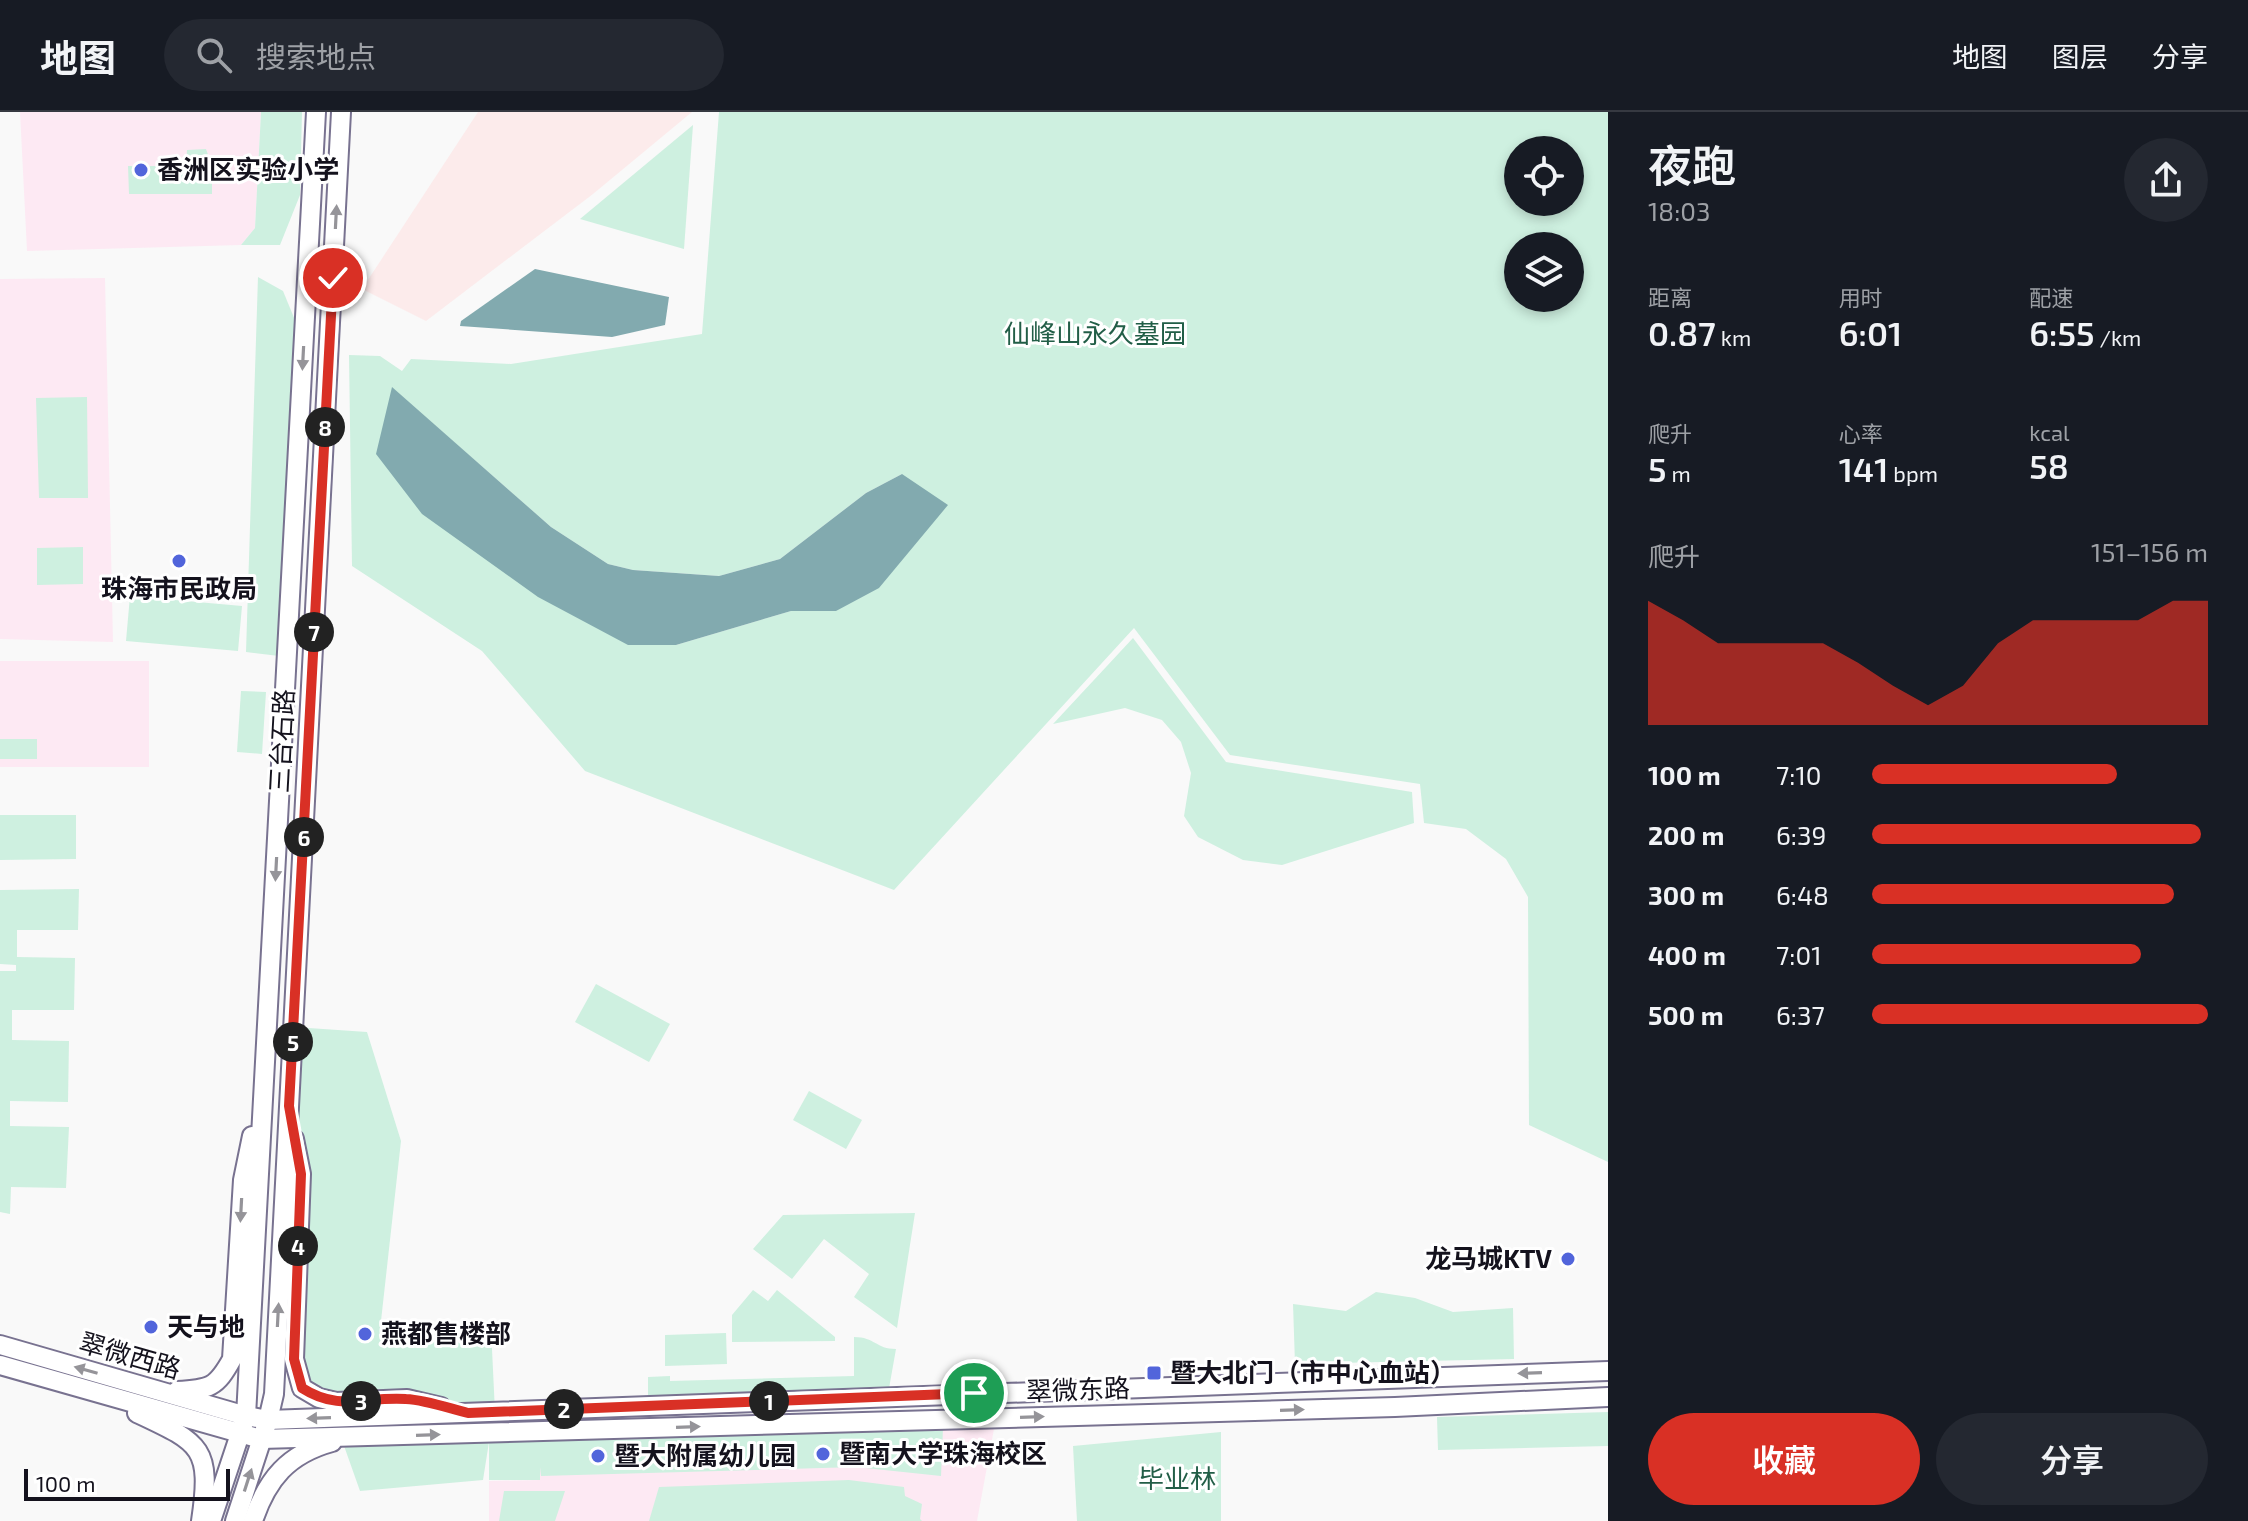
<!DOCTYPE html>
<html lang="zh">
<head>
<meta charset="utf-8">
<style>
	:root { --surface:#171b24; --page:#242831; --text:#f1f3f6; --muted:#9ea1a6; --line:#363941; --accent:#d93025 }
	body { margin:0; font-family:"Exo 2","Noto Sans SC",sans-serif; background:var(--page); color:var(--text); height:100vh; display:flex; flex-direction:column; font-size:30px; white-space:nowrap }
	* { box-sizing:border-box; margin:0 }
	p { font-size:26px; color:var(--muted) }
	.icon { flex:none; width:44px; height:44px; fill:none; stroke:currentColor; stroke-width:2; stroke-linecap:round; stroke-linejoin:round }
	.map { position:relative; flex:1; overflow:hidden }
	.panel { display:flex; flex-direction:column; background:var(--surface); width:640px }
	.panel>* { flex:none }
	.tools { position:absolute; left:1504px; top:24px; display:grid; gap:16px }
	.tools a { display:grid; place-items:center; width:80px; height:80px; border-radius:50%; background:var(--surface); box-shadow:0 4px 12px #0003; font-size:40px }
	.scale { position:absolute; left:24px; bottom:20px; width:206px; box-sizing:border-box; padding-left:8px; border:4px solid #14121d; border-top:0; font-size:22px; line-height:28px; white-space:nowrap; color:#14121d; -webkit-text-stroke:6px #fff; paint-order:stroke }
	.pin { position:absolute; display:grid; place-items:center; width:68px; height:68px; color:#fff; margin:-34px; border:4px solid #fff; border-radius:50%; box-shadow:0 2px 8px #0007 }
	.km { position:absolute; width:40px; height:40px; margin:-20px; border-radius:50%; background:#222; color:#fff; font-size:22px; line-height:40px; text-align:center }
	.round { display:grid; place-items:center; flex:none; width:84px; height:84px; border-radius:42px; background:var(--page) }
	.summary { display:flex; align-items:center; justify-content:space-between; height:136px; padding:0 40px }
	h1 { font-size:44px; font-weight:600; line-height:60px }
	.stats { display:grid; grid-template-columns:repeat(3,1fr); gap:12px; height:136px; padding:8px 40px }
	.stats div { display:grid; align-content:center }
	.stats b { font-size:34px; font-weight:600 }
	.stats small { font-size:22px; font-weight:400 }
	.stats p { font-size:22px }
	.chart { height:224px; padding:16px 40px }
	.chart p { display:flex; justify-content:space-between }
	.chart svg { width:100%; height:144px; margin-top:8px; fill:var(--accent); opacity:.7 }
	.action { display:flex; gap:16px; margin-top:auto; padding:16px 40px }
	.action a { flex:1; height:92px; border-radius:48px; background:var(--accent); color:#fff; font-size:32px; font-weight:600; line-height:92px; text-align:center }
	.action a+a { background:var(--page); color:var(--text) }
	ul { padding:0 40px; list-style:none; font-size:26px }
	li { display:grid; grid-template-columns:128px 96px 1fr; align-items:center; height:60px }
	li i { height:20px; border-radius:10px; background:var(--accent) }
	header { display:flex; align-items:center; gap:48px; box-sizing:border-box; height:112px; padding:0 40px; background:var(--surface); border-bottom:2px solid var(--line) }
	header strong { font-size:38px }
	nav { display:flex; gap:44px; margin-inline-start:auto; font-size:28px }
	.search { width:560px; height:72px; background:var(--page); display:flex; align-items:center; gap:20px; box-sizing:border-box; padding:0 28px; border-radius:44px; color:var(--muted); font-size:30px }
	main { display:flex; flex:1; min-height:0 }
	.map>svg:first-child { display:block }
	.industrial { fill:#fcebeb }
	.education { fill:#fde9f3 }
	.green { fill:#cef0e0; fill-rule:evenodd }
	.water { fill:#82aaaf }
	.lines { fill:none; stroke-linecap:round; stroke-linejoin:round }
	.primary-casing { stroke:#787290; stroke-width:22 }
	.primary { stroke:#fff; stroke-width:18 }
	.oneway { fill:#959499 }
	.route-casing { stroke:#fff; stroke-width:16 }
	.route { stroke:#d93025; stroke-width:10 }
	.poi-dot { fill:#5265db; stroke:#fff; stroke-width:3 }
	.labels { text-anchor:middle; stroke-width:6; stroke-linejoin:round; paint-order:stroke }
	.poi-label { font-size:26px; font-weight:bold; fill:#14121d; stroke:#fff; text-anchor:start }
	.park-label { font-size:26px; fill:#225e47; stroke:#fff }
	.street-label { font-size:26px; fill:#14121d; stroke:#fff }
</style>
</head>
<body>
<header>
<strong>地图</strong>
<div class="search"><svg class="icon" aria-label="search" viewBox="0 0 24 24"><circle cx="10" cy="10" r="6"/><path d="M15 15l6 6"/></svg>搜索地点</div>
<nav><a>地图</a><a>图层</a><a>分享</a></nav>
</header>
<main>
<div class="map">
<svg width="1608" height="1409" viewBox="0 0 1608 1409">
	<rect width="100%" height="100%" fill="#f9f9f9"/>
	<polygon class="industrial" points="478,0 692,0 593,82 426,209 362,177"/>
	<g class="education">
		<polygon points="20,0 261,0 255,116 241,133 27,139"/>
		<polygon points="105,166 113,530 0,527 0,167"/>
		<rect x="0" y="549" width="149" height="106"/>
		<polygon points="996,1306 977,1409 489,1409 489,1369 540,1368 540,1320"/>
	</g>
	<g class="green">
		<polygon points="261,0 302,0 300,83 280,133 241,133 255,116"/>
		<path d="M 719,0 L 1608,0 L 1608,1050 L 1529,1013 L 1528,785 L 1506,747 L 1466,717 L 1424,711 L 1420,672 L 1230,643 L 1134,516 L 894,778 L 585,659 L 482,539 L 352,454 L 349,243 L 380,244 L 402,259 L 411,247 L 511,252 L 702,222 ZM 1518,38 L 1570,38 L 1570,90 L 1518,90 ZM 1518,134 L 1570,134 L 1570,186 L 1518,186 ZM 391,275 L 551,415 L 608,452 L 633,458 L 719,464 L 780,447 L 866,381 L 902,362 L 836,499 L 791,499 L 676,533 Z"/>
		<polygon points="693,13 684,137 580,107"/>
		<polygon points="206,37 212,54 212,82 129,82 128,54 186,54 187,38"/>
		<polygon points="258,165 283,179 297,213 279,544 246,540"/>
		<polygon points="87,285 88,386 39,386 36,286"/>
		<polygon points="83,435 83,472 37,473 37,436"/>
		<polygon points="130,484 242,494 238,539 126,529"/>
		<polygon points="1133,526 1226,650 1412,680 1414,711 1282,753 1243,748 1198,725 1184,704 1191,661 1181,630 1162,608 1125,596 1053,612"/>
		<polygon points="241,579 266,580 262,642 237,640"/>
		<rect x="0" y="627" width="37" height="20"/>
		<polygon points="0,703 76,703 76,747 0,748"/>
		<polygon points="79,777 78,818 17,818 17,845 75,846 74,898 12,898 12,928 69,929 68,990 10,989 10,1014 69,1015 66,1076 11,1075 10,1102 0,1100 0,859 16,859 16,853 0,852 0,778"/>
		<polygon points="596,872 670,912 649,950 575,910"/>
		<polygon points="294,915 367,920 401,1029 380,1218 491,1216 495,1300 336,1290 302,1276 289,994"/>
		<polygon points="809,979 862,1008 846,1037 793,1008"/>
		<polygon points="915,1101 897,1216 854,1185 869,1162 824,1127 792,1167 753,1137 783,1103"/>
		<polygon points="753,1178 768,1189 777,1178 835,1225 835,1229 732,1230 732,1203"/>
		<polygon points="1376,1180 1415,1186 1453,1200 1513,1196 1514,1247 1295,1252 1293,1192 1346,1199"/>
		<polygon points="726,1221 727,1252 665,1254 665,1223"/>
		<path d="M 854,1225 C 875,1225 876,1237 896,1237 L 888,1282 L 648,1290 L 648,1265 L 670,1264 L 670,1269 L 854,1264 Z"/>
		<polygon points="1608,1300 1608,1334 1438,1338 1437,1305"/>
		<polygon points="943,1316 941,1364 856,1355 541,1364 540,1355 540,1368 489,1368 489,1330 483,1368 360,1379 343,1331"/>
		<polygon points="1221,1320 1221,1409 1077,1409 1073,1334"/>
		<polygon points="849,1368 904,1375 905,1384 922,1392 920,1407 922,1409 649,1409 659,1375"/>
		<polygon points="504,1379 565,1379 555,1409 499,1409"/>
	</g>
	<g class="water">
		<polygon points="535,157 669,185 665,213 612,225 460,214 461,209"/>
		<polygon points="392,275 551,415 608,452 633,458 719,464 780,447 866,381 902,362 948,393 879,476 836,499 791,499 676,533 628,533 538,485 422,402 376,342"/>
	</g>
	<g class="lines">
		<defs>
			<g id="primary">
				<polyline points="294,1027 301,1062 294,1247 302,1276 319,1286 336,1290 407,1287 441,1295"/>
				<polyline points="0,1233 246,1304 268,1308 1608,1259"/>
				<polyline points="0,1253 261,1327 1395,1295 1608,1285"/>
				<path d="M 177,1279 C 210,1277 216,1276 232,1247 L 243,1068 L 252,1024"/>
				<path d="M 137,1301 C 201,1331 212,1335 201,1409"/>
				<polyline points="211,1409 246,1304 316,0"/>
				<polyline points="235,1409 268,1308 274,1282 341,0"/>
				<path d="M 253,1409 C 267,1367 288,1342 332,1330"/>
			</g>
		</defs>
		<use href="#primary" class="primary-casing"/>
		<use href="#primary" class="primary"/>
	</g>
	<defs><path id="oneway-solid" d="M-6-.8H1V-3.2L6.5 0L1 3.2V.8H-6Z" transform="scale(2)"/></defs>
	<g class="oneway">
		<use href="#oneway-solid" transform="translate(336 105) rotate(-87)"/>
		<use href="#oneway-solid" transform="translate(303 246) rotate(93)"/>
		<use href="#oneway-solid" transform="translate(276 757) rotate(93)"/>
		<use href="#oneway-solid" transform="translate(241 1098) rotate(93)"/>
		<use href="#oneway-solid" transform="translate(278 1203) rotate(-87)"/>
		<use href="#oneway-solid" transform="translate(86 1258) rotate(-164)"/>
		<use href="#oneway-solid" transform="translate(1530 1261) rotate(178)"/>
		<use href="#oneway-solid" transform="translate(1292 1298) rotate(-2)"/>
		<use href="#oneway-solid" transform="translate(1032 1305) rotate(-2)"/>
		<use href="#oneway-solid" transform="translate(319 1306) rotate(178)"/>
		<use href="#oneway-solid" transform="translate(688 1315) rotate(-2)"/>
		<use href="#oneway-solid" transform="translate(428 1323) rotate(-2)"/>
		<use href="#oneway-solid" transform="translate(248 1368) rotate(-72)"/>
	</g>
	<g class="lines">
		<defs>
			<path id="route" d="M 333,166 L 289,994 L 301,1062 L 294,1247 L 302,1276 C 339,1300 366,1284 406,1287 C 426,1288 448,1296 468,1301 L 974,1281"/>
		</defs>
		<use href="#route" class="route-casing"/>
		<use href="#route" class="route"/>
	</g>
	<g class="poi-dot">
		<circle cx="141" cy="58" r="8"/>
		<circle cx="179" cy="449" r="8"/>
		<circle cx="1568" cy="1147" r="8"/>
		<circle cx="151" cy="1215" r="8"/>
		<circle cx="365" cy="1222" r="8"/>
		<rect x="1146" y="1253" width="16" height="16" rx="4"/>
		<circle cx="823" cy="1342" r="8"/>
		<circle cx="598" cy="1344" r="8"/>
	</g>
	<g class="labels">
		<g class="poi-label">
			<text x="157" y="67">香洲区实验小学</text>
			<text x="179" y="486" text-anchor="middle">珠海市民政局</text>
			<text x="1552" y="1156" text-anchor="end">龙马城KTV</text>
			<text x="167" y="1224">天与地</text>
			<text x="381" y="1231">燕都售楼部</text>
			<text x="1170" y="1270">暨大北门（市中心血站）</text>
			<text x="839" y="1351">暨南大学珠海校区</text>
			<text x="614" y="1353">暨大附属幼儿园</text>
		</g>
		<g class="park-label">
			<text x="1095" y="231">仙峰山永久墓园</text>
			<text x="1177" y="1376">毕业林</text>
		</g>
		<g class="street-label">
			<text transform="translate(282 629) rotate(-87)" y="9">三台石路</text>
			<text transform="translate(130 1244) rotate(16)" y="9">翠微西路</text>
			<text transform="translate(1078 1278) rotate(-2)" y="9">翠微东路</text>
		</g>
	</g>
</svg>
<div class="tools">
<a><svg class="icon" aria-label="locate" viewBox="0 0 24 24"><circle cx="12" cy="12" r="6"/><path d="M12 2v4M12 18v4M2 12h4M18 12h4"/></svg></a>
<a><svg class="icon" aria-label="layers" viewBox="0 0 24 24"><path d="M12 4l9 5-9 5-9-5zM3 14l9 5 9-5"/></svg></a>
</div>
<div class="scale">100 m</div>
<div class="pin" style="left:974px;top:1281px;background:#1e9e55"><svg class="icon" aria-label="arrive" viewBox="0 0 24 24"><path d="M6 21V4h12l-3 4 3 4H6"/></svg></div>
<div class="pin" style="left:333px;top:166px;background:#d93025"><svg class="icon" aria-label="check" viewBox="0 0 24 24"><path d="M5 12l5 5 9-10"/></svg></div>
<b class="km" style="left:769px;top:1289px">1</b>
<b class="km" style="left:564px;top:1297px">2</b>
<b class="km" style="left:361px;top:1289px">3</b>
<b class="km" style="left:298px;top:1134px">4</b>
<b class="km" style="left:293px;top:930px">5</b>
<b class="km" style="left:304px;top:725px">6</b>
<b class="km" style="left:314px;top:520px">7</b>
<b class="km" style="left:325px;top:315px">8</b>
</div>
<section class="panel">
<div class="summary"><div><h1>夜跑</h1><p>18:03</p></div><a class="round"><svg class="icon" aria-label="share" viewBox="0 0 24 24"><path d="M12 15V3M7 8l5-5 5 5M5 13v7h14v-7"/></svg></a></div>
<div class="stats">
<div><p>距离</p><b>0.87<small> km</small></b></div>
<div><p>用时</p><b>6:01</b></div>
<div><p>配速</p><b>6:55<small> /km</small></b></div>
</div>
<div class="stats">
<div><p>爬升</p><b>5<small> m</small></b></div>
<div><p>心率</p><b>141<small> bpm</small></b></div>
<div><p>kcal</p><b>58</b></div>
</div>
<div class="chart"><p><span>爬升</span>151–156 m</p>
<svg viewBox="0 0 160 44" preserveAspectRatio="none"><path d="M0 44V6L10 12L20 19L30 19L40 19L50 19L60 25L70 32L80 38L90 32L100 19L110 12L120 12L130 12L140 12L150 6L160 6V44z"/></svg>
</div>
<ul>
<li><b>100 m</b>7:10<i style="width:73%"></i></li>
<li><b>200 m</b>6:39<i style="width:98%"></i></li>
<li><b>300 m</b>6:48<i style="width:90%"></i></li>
<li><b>400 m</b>7:01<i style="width:80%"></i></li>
<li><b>500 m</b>6:37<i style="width:100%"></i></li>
</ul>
<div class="action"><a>收藏</a><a>分享</a></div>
</section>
</main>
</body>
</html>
